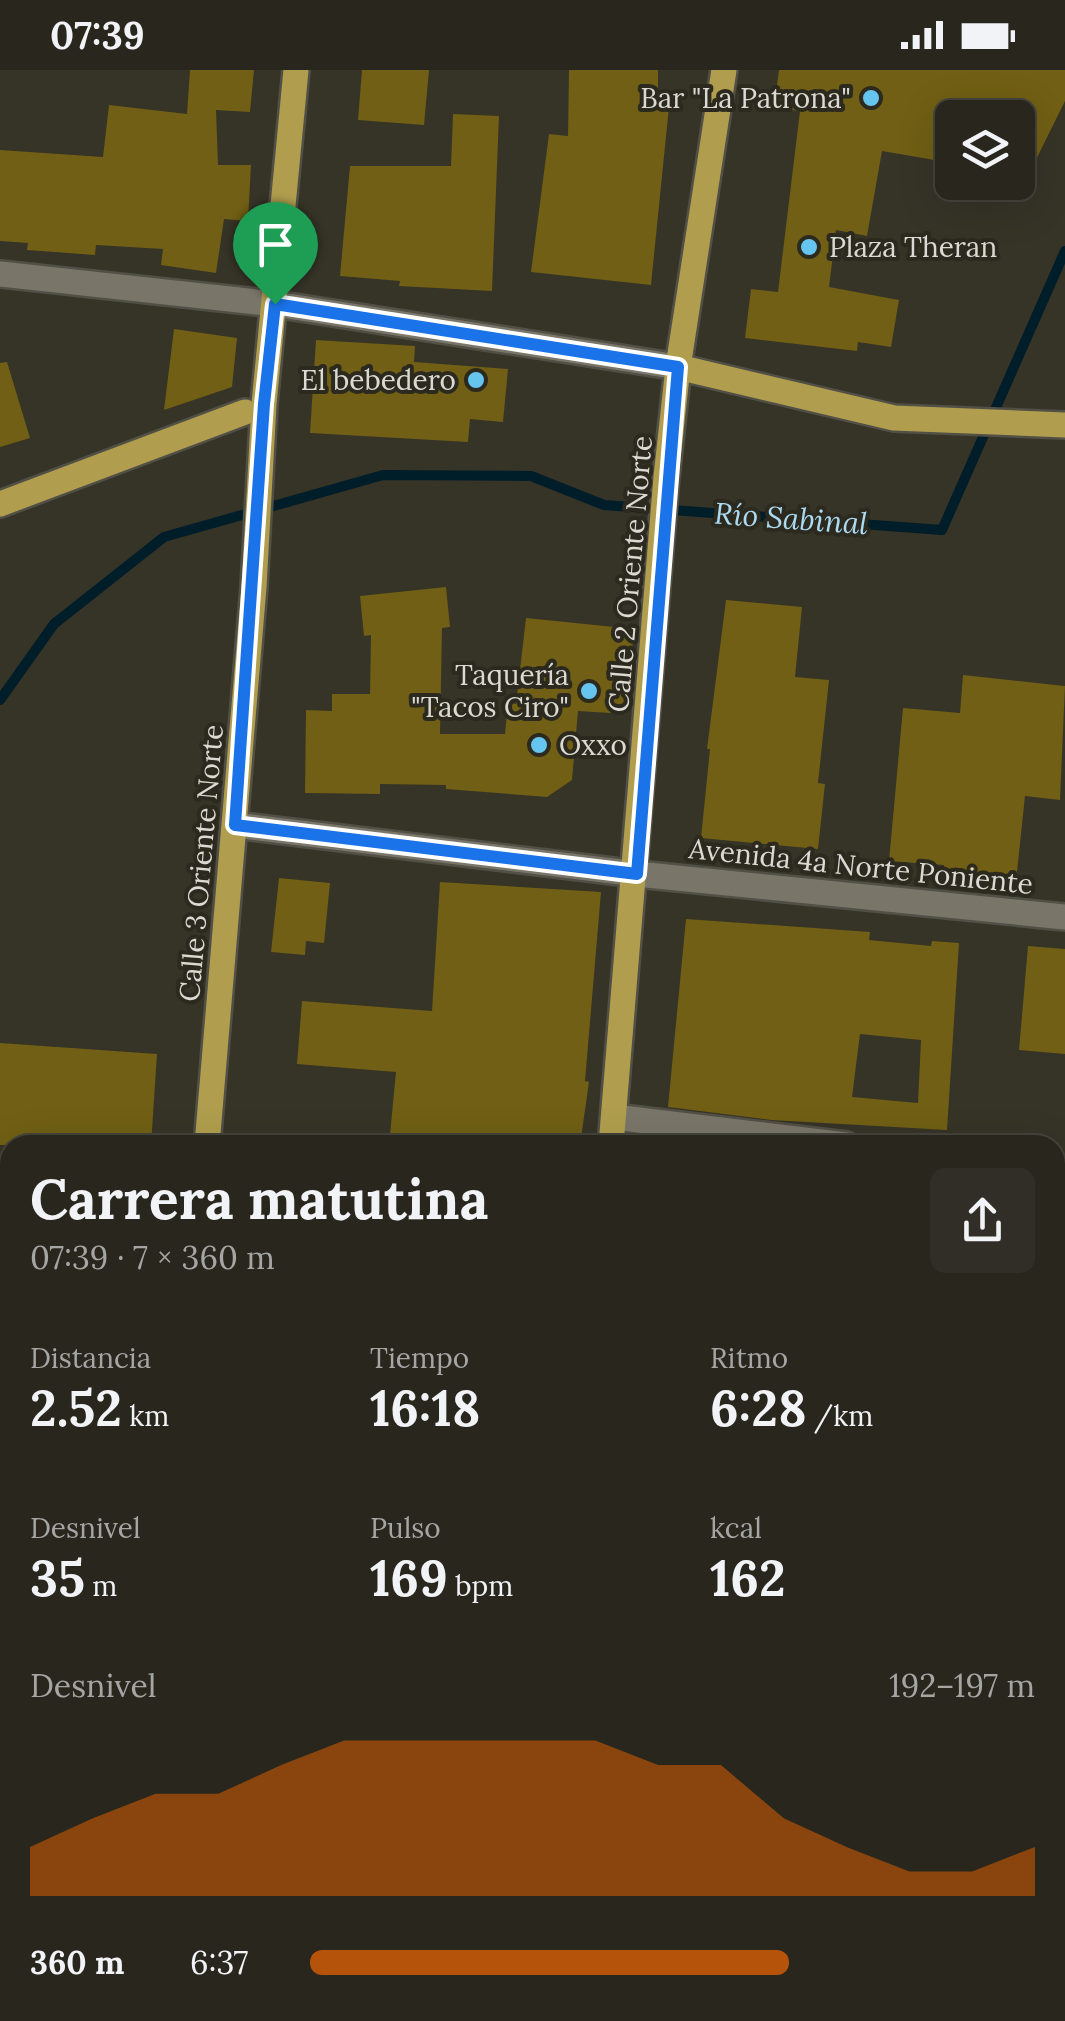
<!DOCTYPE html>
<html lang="es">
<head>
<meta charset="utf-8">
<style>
	:root { --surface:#28261d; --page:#302e26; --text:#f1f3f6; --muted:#a5a5a4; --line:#44433b; --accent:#b45309 }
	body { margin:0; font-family:Lora,serif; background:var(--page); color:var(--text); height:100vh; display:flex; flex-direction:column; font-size:38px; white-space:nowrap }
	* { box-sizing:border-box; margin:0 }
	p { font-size:32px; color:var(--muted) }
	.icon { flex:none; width:55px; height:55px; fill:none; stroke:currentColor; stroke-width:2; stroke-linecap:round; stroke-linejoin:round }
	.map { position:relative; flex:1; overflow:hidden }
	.side { position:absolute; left:0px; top:1065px; width:1065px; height:888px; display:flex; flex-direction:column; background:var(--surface); border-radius:30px 30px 0 0; box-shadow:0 10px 40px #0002,0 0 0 2px var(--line) }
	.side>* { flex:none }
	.fabs { position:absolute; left:935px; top:30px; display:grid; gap:20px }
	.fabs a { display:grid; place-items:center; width:100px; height:100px; border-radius:15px; background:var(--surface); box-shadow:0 10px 40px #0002,0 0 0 2px var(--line); font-size:50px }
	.pin { position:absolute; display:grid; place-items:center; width:85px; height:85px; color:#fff; margin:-102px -42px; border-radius:50% 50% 50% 0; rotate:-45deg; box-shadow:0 0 10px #0007 }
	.pin .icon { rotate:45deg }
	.round { display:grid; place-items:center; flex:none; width:105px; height:105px; border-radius:15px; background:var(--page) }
	.head { display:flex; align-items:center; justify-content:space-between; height:170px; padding:0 30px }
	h1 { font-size:55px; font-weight:700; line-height:75px }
	.stats { display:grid; grid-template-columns:repeat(3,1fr); gap:15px; height:170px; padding:10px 30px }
	.stats div { display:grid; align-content:center }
	.stats b { font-size:50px; font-weight:700 }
	.stats small { font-size:28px; font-weight:400 }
	.stats p { font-size:28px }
	.chart { height:280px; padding:20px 30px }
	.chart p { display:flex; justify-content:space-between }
	.chart svg { width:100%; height:180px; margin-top:10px; fill:var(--accent); opacity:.7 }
	ul { padding:0 30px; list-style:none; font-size:32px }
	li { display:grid; grid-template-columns:160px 120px 1fr; align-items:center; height:75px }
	li i { height:25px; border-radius:12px; background:var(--accent) }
	.status { display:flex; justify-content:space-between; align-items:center; height:70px; padding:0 50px; background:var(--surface); direction:ltr }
	.status svg { height:28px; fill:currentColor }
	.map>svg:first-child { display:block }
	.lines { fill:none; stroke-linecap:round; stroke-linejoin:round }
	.stream { stroke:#001d2a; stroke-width:10 }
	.building { fill:#705f14; fill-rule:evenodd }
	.minor-casing { stroke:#525046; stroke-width:30 }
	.major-casing { stroke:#525046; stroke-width:30 }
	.minor { stroke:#797669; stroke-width:25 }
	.major { stroke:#b09e4e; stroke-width:25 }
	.route-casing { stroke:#fff; stroke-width:20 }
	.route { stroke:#1a73e8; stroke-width:12 }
	.poi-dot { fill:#65c5ef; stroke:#2c291e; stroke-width:4 }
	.labels { text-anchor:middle; stroke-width:8; stroke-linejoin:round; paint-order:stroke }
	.poi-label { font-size:28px; fill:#dbdad2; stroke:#2c291e; text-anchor:end }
	.street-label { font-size:28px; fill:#dbdad2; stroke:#2c291e }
	.water-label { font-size:30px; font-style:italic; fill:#abdaf1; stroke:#2c291e }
</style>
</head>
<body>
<div class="status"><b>07:39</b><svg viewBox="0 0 49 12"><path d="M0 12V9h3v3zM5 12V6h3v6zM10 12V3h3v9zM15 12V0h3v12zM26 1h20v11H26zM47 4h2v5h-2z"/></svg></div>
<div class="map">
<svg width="1065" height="1951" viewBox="0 0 1065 1951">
	<rect width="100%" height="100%" fill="#363327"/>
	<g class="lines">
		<polyline class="stream" points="0,630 54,554 164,467 383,405 531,406 604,435 942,460 1065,181"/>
	</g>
	<g class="building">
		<polygon points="190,0 254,0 250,42 216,40 218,95 251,95 248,151 224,149 216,203 161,195 163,179 96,175 95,185 27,180 28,173 0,171 0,80 103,87 109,35 187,44"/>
		<polygon points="362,0 429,0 424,55 358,50"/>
		<polygon points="569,0 658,0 658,27 670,27 651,215 531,202 549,64 568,66"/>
		<polygon points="779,0 1065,0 1065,31 1018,126 1018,48 952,48 952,93 882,81 867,166 836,160 829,217 899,230 891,277 858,272 857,281 745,268 751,219 778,222 800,41 774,38"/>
		<polygon points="453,44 499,46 492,221 399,216 400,211 340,206 350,96 451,96"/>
		<polygon points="174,259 237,268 232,317 164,340"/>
		<polygon points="316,270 415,276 414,292 508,299 503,352 470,349 468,372 310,363"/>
		<polygon points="7,292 30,368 0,377 0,293"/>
		<polygon points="446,517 450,557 442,558 440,664 505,664 508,633 516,634 526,548 634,559 626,644 578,641 572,710 547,727 446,719 446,715 380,714 380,724 305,723 306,640 332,641 332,624 370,624 371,565 364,566 360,526"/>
		<polygon points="726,530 802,537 795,607 829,610 818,713 825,714 818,779 701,768 710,679 707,679"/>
		<polygon points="963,605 1065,616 1060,730 1025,726 1015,821 942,813 944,795 889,791 903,638 960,643"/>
		<polygon points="279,808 330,813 324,873 306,871 305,885 271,882"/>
		<polygon points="440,812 601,822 585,1011 589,1012 580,1075 389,1075 396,1002 297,994 302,931 432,941"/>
		<path d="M 686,849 L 870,862 L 869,870 L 931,876 L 932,871 L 959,873 L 947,1060 L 771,1050 L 668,1037 ZM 860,964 L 921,970 L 918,1033 L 852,1027 Z"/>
		<polygon points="1028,876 1065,879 1065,984 1019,980"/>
		<polygon points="0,973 157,984 151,1075 0,1075"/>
	</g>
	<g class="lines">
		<defs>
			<g id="minor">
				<polyline points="0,204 275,234 678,297"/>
				<polyline points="235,755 637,804 1065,847"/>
				<polyline points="614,1047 846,1075"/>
				<polyline points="0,1279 10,1280"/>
				<polyline points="1055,1374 1065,1375"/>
				<polyline points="250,1951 253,1942"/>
			</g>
			<g id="major">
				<polyline points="678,297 894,348 1065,355"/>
				<polyline points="0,434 245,342"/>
				<polyline points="207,1075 254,517 264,334 296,0"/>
				<polyline points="611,1075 666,407 678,297 724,0"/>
				<polyline points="0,1695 10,1697"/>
				<polyline points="0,1769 10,1771"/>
				<polyline points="1055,1931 1065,1933"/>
				<polyline points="809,1942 851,1951"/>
			</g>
		</defs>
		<use href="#minor" class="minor-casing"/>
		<use href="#major" class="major-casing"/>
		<use href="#minor" class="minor"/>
		<use href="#major" class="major"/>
	</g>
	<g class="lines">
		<defs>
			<polygon id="route" points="275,234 678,297 637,804 235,755 264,334"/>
		</defs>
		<use href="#route" class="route-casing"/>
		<use href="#route" class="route"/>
	</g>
	<g class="poi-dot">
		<circle cx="871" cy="28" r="10"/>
		<circle cx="809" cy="177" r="10"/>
		<circle cx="476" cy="310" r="10"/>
		<circle cx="589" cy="621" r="10"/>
		<circle cx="539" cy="675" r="10"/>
	</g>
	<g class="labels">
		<g class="poi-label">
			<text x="851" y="38">Bar "La Patrona"</text>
			<text x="829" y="187" text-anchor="start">Plaza Theran</text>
			<text x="456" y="320">El bebedero</text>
			<text x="569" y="615">Taquería<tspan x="569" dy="32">"Tacos Ciro"</tspan></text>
			<text x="559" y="685" text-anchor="start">Oxxo</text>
		</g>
		<g class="street-label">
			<text transform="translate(630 504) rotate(-85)" y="10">Calle 2 Oriente Norte</text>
			<text transform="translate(201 793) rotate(-85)" y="10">Calle 3 Oriente Norte</text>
			<text transform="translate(861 796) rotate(6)" y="10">Avenida 4a Norte Poniente</text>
		</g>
		<g class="water-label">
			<text transform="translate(791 449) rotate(4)" y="10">Río Sabinal</text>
		</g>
	</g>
</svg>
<div class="fabs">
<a><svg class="icon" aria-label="layers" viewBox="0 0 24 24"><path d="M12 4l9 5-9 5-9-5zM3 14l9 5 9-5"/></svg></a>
</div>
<div class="pin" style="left:275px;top:234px;background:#1e9e55"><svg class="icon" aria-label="arrive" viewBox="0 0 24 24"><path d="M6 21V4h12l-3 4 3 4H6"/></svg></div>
<section class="side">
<div class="head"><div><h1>Carrera matutina</h1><p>07:39 · 7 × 360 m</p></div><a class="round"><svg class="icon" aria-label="share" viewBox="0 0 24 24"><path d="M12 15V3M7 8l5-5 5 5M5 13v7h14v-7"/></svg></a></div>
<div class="stats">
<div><p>Distancia</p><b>2.52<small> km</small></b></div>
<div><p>Tiempo</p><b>16:18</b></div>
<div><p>Ritmo</p><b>6:28<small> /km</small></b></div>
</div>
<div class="stats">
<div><p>Desnivel</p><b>35<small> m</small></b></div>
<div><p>Pulso</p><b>169<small> bpm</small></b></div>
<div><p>kcal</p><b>162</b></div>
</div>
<div class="chart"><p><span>Desnivel</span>192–197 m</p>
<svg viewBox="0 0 160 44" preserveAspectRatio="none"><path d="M0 44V32L10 25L20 19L30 19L40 12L50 6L60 6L70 6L80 6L90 6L100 12L110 12L120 25L130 32L140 38L150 38L160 32V44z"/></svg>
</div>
<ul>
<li><b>360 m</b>6:37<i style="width:66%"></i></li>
</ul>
</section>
</div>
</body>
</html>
